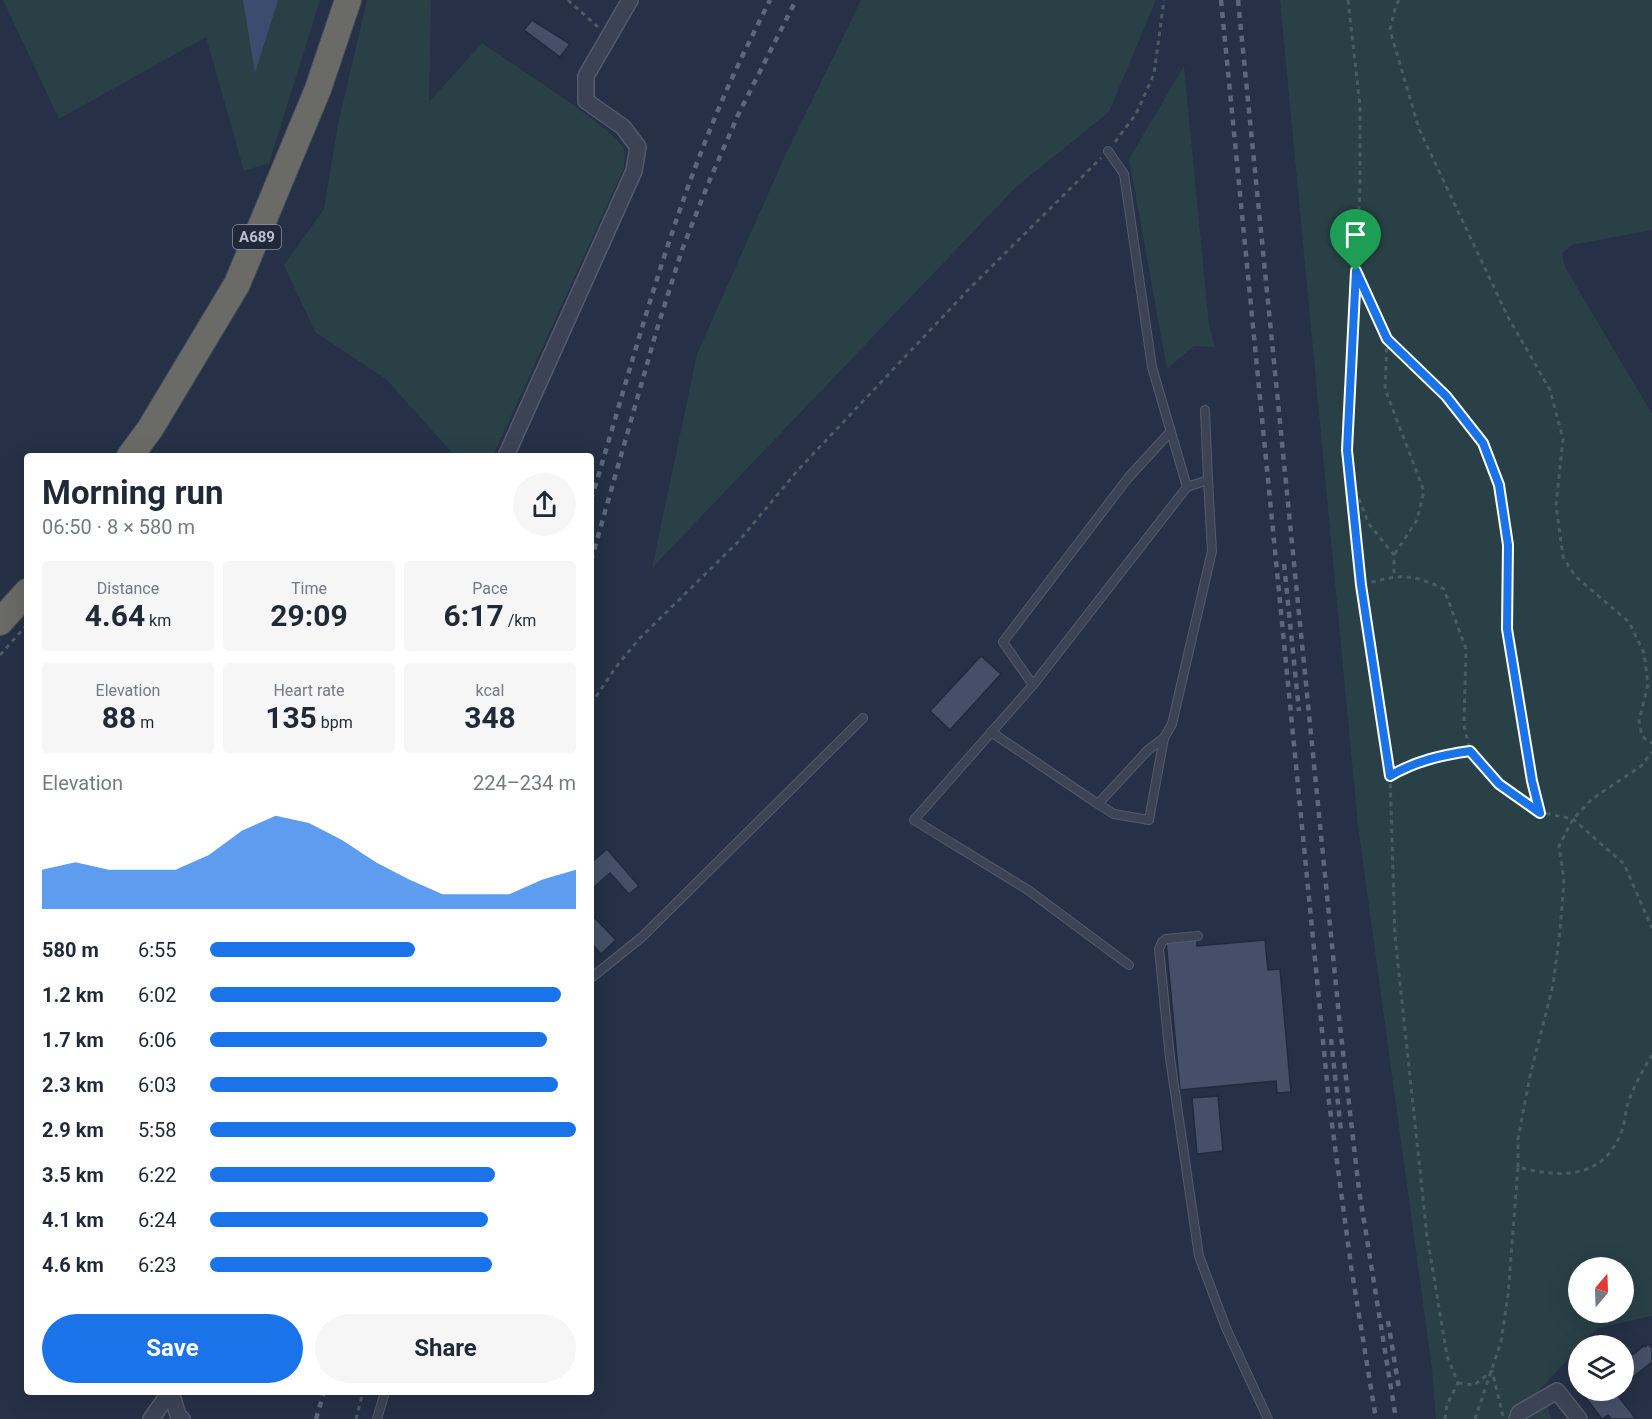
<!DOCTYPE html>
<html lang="en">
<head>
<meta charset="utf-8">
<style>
	:root { --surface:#fff; --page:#f6f6f7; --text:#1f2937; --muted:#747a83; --accent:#1a73e8 }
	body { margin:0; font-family:Roboto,sans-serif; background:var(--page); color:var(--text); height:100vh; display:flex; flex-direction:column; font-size:22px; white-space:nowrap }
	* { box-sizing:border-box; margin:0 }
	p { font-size:20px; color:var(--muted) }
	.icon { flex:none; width:33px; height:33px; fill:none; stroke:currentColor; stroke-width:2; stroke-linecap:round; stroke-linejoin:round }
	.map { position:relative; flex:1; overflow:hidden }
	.side { position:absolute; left:24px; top:453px; width:570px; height:942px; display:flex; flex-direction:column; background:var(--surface); border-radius:6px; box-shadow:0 6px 24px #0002 }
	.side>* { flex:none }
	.needle { width:39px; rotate:19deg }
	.tools { position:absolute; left:1568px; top:1257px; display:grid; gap:12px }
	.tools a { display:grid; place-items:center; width:66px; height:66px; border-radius:50%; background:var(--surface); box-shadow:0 6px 24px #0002; font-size:30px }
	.pin { position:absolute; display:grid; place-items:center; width:51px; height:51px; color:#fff; margin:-62px -26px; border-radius:50% 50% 50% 0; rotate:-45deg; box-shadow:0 0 6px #0007 }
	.pin .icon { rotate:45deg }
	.round { display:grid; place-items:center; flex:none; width:63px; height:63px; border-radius:32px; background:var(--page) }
	.summary { display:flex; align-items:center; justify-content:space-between; height:102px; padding:0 18px }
	h1 { font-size:33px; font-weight:700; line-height:45px }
	.stats { display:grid; grid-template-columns:repeat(3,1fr); gap:9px; height:102px; padding:6px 18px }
	.stats div { display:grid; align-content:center; border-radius:6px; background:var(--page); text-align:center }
	.stats b { font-size:30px; font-weight:700 }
	.stats small { font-size:16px; font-weight:400 }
	.stats p { font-size:16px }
	.chart { height:168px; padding:12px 18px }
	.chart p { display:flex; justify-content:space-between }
	.chart svg { width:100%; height:108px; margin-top:6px; fill:var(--accent); opacity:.7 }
	.button { display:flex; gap:12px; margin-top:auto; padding:12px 18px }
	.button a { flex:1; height:69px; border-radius:36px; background:var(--accent); color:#fff; font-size:24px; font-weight:700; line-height:69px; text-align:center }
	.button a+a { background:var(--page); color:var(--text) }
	ul { padding:0 18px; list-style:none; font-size:20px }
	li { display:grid; grid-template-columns:96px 72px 1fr; align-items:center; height:45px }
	li i { height:15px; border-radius:8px; background:var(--accent) }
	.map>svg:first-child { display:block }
	.green { fill:#294046; fill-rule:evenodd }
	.water { fill:#3c4c6f }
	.building { fill:#455068; stroke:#222a3c; stroke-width:1.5 }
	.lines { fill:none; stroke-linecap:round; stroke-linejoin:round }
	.service-casing { stroke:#545b6c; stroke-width:10 }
	.minor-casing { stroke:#545b6c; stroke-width:18 }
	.trunk-casing { stroke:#434b5c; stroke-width:28 }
	.path { stroke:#475d62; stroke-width:3; stroke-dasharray:4.5 4.5; stroke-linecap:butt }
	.service { stroke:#3b4355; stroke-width:8 }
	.minor { stroke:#3b4355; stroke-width:15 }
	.trunk { stroke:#6a6a66; stroke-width:26 }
	.rail { stroke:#5d667c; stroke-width:4.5; stroke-dasharray:6 6; stroke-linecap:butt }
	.route-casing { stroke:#fff; stroke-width:12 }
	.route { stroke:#1a73e8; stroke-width:8 }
	.labels { text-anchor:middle; stroke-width:5; stroke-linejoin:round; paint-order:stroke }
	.shield { fill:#20283a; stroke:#8b92a2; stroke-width:1.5 }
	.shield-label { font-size:15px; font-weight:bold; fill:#b9bfce }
</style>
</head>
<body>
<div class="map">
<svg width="1652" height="1419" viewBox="0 0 1652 1419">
	<rect width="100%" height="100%" fill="#263046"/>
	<g class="green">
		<polygon points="3,0 320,0 269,163 244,171 206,37 59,119"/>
		<path d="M 367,0 L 431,0 L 429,102 L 482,43 C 505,59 617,130 624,149 C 626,154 624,162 624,168 L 493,456 L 455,456 L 386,379 L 315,332 L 284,265 L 324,209 L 338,124 Z"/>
		<polygon points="861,0 1156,0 1109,112 1016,187 652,568 697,354 784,158"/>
		<path d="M 1280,0 L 1652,0 L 1652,230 L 1572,245 L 1562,253 L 1565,267 L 1652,414 L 1652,1316 L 1598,1328 L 1581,1345 L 1578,1346 L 1578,1349 L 1540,1389 L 1552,1419 L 1436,1419 L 1432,1369 L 1358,826 ZM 1578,1268 L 1623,1268 L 1623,1312 L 1578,1312 Z"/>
		<polygon points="1184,66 1209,326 1215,347 1194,346 1167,369 1129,159"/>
	</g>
	<polygon class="water" points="243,0 278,0 255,73"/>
	<g class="building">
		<polygon points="532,20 570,44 560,57 524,30"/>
		<polygon points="981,656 1001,674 950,730 930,711"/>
		<polygon points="607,849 639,886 629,894 610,873 591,890 591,863"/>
		<polygon points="591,914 616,940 601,954 591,943"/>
		<polygon points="1197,938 1197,946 1265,940 1268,970 1280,969 1291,1092 1277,1093 1276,1081 1180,1090 1166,941"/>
		<polygon points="1218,1096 1223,1151 1197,1154 1192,1098"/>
		<polygon points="1648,1344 1652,1348 1652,1362 1623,1385 1623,1362 1644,1346 1645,1347"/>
		<polygon points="1580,1390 1616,1390 1615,1392 1636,1419 1611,1419 1608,1415 1602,1419"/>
	</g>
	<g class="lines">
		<defs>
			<g id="service">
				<polyline points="1108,151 1124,174 1152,367 1187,487 1033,685 1003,642 1128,478 1171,431"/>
				<polyline points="1187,487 1208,480 1205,410"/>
				<polyline points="1033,685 914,820 1028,890 1129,965"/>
				<polyline points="991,732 1098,804 1114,814 1149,820 1164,738 1148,750 1098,804"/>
				<polyline points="1164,738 1172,724 1212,551 1208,480"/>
				<polyline points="1198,936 1166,939 1162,942 1159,949 1170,1058 1199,1256 1226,1328 1268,1419"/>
				<polyline points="591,978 642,937 863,718"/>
				<polyline points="377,1419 385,1392"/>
			</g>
			<g id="minor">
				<polyline points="506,456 634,171 638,147 623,127 586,101 586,76 630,0"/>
				<polyline points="171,1392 178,1415 182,1419"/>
				<polyline points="151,1419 170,1392"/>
				<polyline points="1517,1419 1519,1413 1557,1391 1579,1419"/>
			</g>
			<g id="trunk">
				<polyline points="130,456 150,429 237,284 318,89 348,0"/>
				<polyline points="0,622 27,592"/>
			</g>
		</defs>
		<use href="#service" class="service-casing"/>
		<use href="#minor" class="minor-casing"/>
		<use href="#trunk" class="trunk-casing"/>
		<g class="path">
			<polyline points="568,0 598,27"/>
			<polyline points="1348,0 1360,106 1360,186 1347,450 1361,584"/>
			<polyline points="1399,0 1396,5 1390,30 1419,129 1508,317 1550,390 1563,439 1556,505 1563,557 1575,576 1629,622 1644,653 1648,684 1639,721 1642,736 1649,742 1652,743"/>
			<polyline points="1115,142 1136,114 1154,74 1164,0"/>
			<polyline points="1356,271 1387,339 1446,396 1483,443 1499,485 1508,545 1507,629 1532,781 1539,812"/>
			<polyline points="1387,339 1385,389 1424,491 1417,520 1394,555"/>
			<polyline points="1352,482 1369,524 1394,555 1394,576"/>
			<polyline points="0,655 25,627"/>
			<polyline points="591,704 616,667 639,639 738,542 798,470 970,288 1101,158"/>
			<path d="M 1390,775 C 1415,761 1442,755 1470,751"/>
			<polyline points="1518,1167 1518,1139 1530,1076 1553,985 1560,931 1564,880 1559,846 1573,819 1592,799 1641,766 1652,752"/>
			<polyline points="1458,1383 1474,1385 1492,1371 1503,1416"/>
			<polyline points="356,1419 363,1392"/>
			<path d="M 1445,1419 L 1447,1405 L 1458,1383 L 1447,1356 L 1427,1236 L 1395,936 L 1390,775 L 1361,585 C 1398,575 1408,572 1444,589 L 1466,649 L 1464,725 L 1470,751 L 1499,784 L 1540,812 L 1573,819 L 1624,864 L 1652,928"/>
			<path d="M 1475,1419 L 1501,1342 L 1508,1295 L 1518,1167 C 1560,1178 1602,1180 1621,1133 C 1625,1124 1625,1114 1627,1106 C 1633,1088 1642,1071 1652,1055"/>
		</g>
		<use href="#service" class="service"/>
		<use href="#minor" class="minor"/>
		<use href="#trunk" class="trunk"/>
		<g class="rail">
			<polyline points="1221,0 1329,1102 1351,1266 1376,1419"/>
			<polyline points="1238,0 1340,1026 1359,1190 1396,1419"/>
			<path d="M 591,500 C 630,372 664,239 716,115 C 732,76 751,38 770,0"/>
			<polyline points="591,561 657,329 682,250 708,184 738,115 796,0"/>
			<polyline points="1284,564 1299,711"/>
			<polyline points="1331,1039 1341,1131"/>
			<polyline points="1388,1321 1399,1389"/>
			<polyline points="316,1419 324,1392"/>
		</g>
	</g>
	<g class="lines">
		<defs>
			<path id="route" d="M 1356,271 L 1387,339 L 1446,396 L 1483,443 L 1499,485 L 1508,545 L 1507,629 L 1532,781 L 1540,813 L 1499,784 L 1470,751 C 1442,755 1415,761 1390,776 L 1361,585 L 1347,450 Z"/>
		</defs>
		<use href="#route" class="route-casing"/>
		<use href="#route" class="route"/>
	</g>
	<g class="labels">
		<rect class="shield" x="233" y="225" width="48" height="24" rx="4.5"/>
		<g class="shield-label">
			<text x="257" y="242">A689</text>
		</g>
	</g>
</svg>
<div class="tools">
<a><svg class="needle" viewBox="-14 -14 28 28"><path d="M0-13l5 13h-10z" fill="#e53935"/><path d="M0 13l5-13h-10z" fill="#747a83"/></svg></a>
<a><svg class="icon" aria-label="layers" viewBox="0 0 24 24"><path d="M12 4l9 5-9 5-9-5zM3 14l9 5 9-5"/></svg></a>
</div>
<div class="pin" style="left:1356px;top:271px;background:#1e9e55"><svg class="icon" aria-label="arrive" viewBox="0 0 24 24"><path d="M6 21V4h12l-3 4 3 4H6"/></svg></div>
<section class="side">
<div class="summary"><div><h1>Morning run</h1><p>06:50 · 8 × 580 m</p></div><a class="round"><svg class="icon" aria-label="share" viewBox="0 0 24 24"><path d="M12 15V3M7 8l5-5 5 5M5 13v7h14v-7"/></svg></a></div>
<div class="stats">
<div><p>Distance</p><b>4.64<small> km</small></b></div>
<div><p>Time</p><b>29:09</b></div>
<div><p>Pace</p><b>6:17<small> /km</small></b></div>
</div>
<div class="stats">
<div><p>Elevation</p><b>88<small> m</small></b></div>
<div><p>Heart rate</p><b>135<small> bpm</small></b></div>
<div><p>kcal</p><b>348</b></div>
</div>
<div class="chart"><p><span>Elevation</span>224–234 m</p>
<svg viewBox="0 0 160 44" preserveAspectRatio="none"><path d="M0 44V28L10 25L20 28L30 28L40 28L50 22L60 12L70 6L80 9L90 16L100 25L110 32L120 38L130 38L140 38L150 32L160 28V44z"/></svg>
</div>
<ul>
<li><b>580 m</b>6:55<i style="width:56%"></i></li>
<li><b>1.2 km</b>6:02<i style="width:96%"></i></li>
<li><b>1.7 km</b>6:06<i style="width:92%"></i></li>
<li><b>2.3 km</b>6:03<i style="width:95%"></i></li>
<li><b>2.9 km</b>5:58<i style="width:100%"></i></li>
<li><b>3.5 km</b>6:22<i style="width:78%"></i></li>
<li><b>4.1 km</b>6:24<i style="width:76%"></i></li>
<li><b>4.6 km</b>6:23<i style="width:77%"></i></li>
</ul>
<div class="button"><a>Save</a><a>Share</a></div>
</section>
</div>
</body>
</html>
